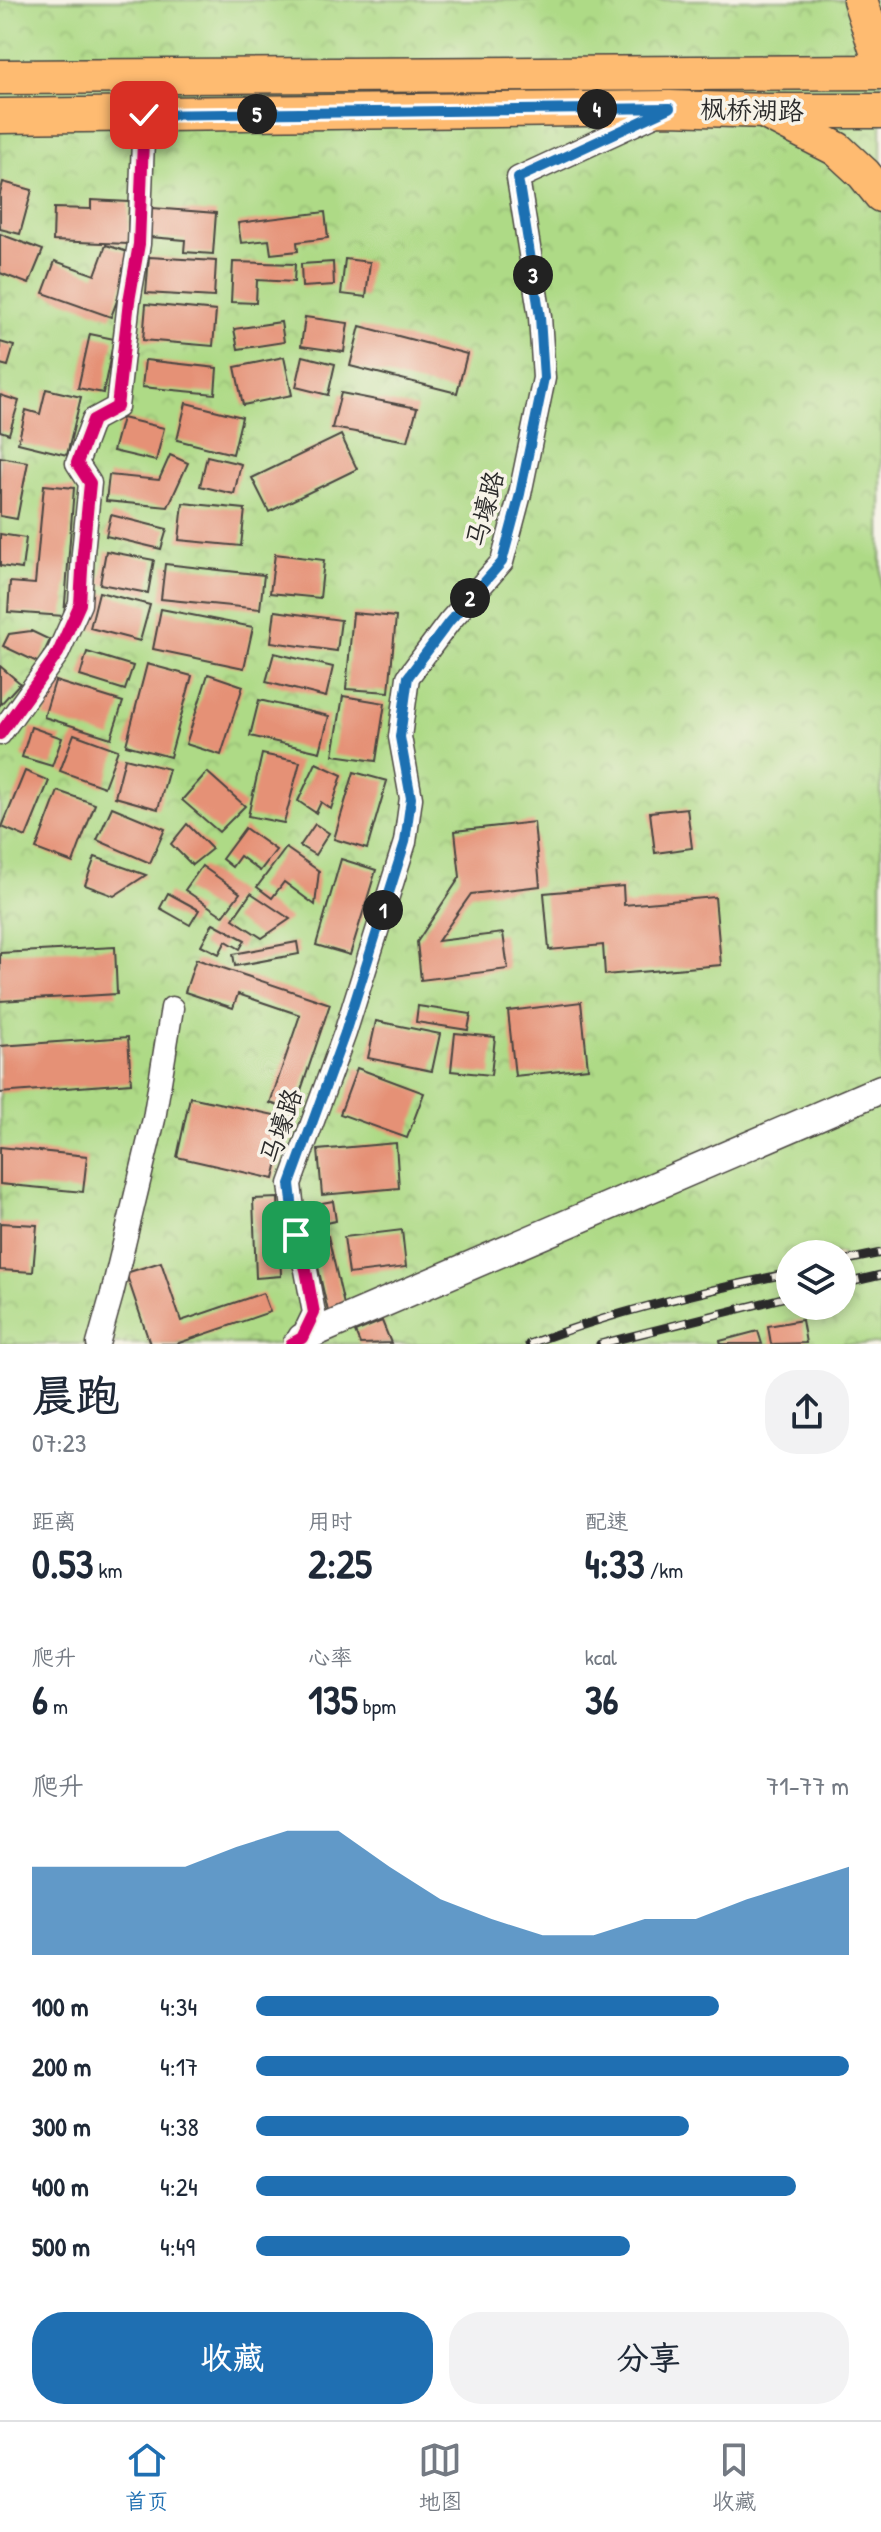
<!DOCTYPE html>
<html lang="zh">
<head>
<meta charset="utf-8">
<style>
	:root { --surface:#fff; --page:#f2f2f3; --text:#1f2937; --muted:#747a83; --line:#e0e1e3; --accent:#1f6fb2 }
	body { margin:0; font-family:"Patrick Hand","LXGW WenKai TC",sans-serif; background:var(--page); color:var(--text); height:100vh; display:flex; flex-direction:column; font-size:30px; white-space:nowrap }
	* { box-sizing:border-box; margin:0 }
	p { font-size:26px; color:var(--muted) }
	.icon { flex:none; width:44px; height:44px; fill:none; stroke:currentColor; stroke-width:2; stroke-linecap:round; stroke-linejoin:round }
	.map { position:relative; height:1344px; overflow:hidden }
	.details { display:flex; flex-direction:column; background:var(--surface); flex:1 }
	.details>* { flex:none }
	.tools { position:absolute; left:776px; top:1240px; display:grid; gap:16px }
	.tools a { display:grid; place-items:center; width:80px; height:80px; border-radius:50%; background:var(--surface); box-shadow:0 4px 12px #0003; font-size:40px }
	.pin { position:absolute; display:grid; place-items:center; width:68px; height:68px; color:#fff; margin:-34px; border-radius:16px; box-shadow:0 4px 12px #0006 }
	.km { position:absolute; width:40px; height:40px; margin:-20px; border-radius:50%; background:#222; color:#fff; font-size:22px; line-height:40px; text-align:center }
	.round { display:grid; place-items:center; flex:none; width:84px; height:84px; border-radius:32px; background:var(--page) }
	.headline { display:flex; align-items:center; justify-content:space-between; height:136px; padding:0 32px }
	h1 { font-size:44px; font-weight:800; line-height:60px }
	.figures { display:grid; grid-template-columns:repeat(3,1fr); gap:12px; height:136px; padding:8px 32px }
	.figures div { display:grid; align-content:center }
	.figures b { font-size:40px; font-weight:800 }
	.figures small { font-size:22px; font-weight:400 }
	.figures p { font-size:22px }
	.chart { height:224px; padding:16px 32px }
	.chart p { display:flex; justify-content:space-between }
	.chart svg { width:100%; height:144px; margin-top:8px; fill:var(--accent); opacity:.7 }
	.button { display:flex; gap:16px; margin-top:auto; padding:16px 32px }
	.button a { flex:1; height:92px; border-radius:32px; background:var(--accent); color:#fff; font-size:32px; font-weight:800; line-height:92px; text-align:center }
	.button a+a { background:var(--page); color:var(--text) }
	ul { padding:0 32px; list-style:none; font-size:26px }
	li { display:grid; grid-template-columns:128px 96px 1fr; align-items:center; height:60px }
	li i { height:20px; border-radius:10px; background:var(--accent) }
	.dock { display:flex; justify-content:space-around; align-items:center; height:112px; border-top:2px solid var(--line); background:var(--surface); font-size:22px; color:var(--muted) }
	.dock a { display:grid; justify-items:center; gap:4px }
	.dock .on { color:var(--accent) }
	.map>svg:first-child { display:block }
	.park { fill:url(#park-crowns); stroke:#6c8258; stroke-width:2; fill-rule:evenodd }
	.building { fill:#e59176 }
	.lines { fill:none; stroke-linecap:round; stroke-linejoin:round }
	.minor-casing { stroke:#494541; stroke-width:25 }
	.tertiary-casing { stroke:#494541; stroke-width:31 }
	.primary-casing { stroke:#494541; stroke-width:37 }
	.minor { stroke:#fff; stroke-width:22 }
	.tertiary { stroke:#fff; stroke-width:28 }
	.primary { stroke:#febb71; stroke-width:34 }
	.rail-casing { stroke:#2b2b2b; stroke-width:9 }
	.rail { stroke:#f7f3e8; stroke-width:6; stroke-dasharray:18; stroke-linecap:butt }
	.cycleway-casing { stroke:#f7f3e8; stroke-width:17 }
	.cycleway { stroke:#d6006c; stroke-width:12 }
	.route-casing { stroke:#fff; stroke-width:16 }
	.route { stroke:#1f6fb2; stroke-width:10 }
	.labels { text-anchor:middle; stroke-width:7; stroke-linejoin:round; paint-order:stroke }
	.street-label { font-size:26px; fill:#2b2b2b; stroke:#f7f3e8 }
</style>
</head>
<body>
<div class="map">
<svg width="881" height="1344" viewBox="0 0 881 1344">
	<defs>
		<pattern id="park-crowns" width="20" height="18" patternUnits="userSpaceOnUse" patternTransform="scale(2)"><rect width="20" height="18" fill="#aeda86"/><path d="M2 6a3 3 0 1 1 6 0M12 15a3 3 0 1 1 6 0" fill="none" stroke="#96bb74"/></pattern>
	</defs>
	<rect width="100%" height="100%" fill="#f7f3e8"/>
	<filter id="ink" filterUnits="userSpaceOnUse"><feTurbulence type="fractalNoise" baseFrequency=".0125" numOctaves="2"/><feDisplacementMap in="SourceGraphic" scale="16" xChannelSelector="R" yChannelSelector="G"/><feConvolveMatrix kernelMatrix="1 2 1 2 8 2 1 2 1" color-interpolation-filters="sRGB"/></filter>
	<filter id="wash" filterUnits="userSpaceOnUse"><feTurbulence type="fractalNoise" baseFrequency=".006" numOctaves="4" result="noise"/><feDisplacementMap in="SourceGraphic" scale="32" xChannelSelector="R" yChannelSelector="G"/><feGaussianBlur stdDeviation="1.8" result="paint"/><feColorMatrix in="noise" values="0 0 0 0 0 0 0 0 0 0 0 0 0 0 0 0 0 1.4 0 .05"/><feComposite in="paint" operator="in"/></filter>
	<g filter="url(#wash)">
		<rect width="100%" height="100%" fill="#f2dbbc"/>
		<path class="park" d="M 0,0 L 881,0 L 881,1344 L 0,1344 ZM 790,1254 L 842,1254 L 842,1306 L 790,1306 Z"/>
		<g id="blocks">
			<g class="building">
				<polygon points="3,182 32,190 20,234 0,229 0,194"/>
				<polygon points="91,200 129,202 128,244 53,241 54,208 91,209"/>
				<polygon points="152,208 216,213 213,254 184,252 185,240 150,237"/>
				<polygon points="325,212 328,238 297,242 298,251 271,254 269,240 241,243 238,223"/>
				<polygon points="0,234 43,250 29,284 0,273"/>
				<polygon points="106,245 134,254 111,317 43,293 55,261 95,275"/>
				<polygon points="149,257 216,261 214,297 146,293"/>
				<polygon points="345,259 370,262 366,297 341,294"/>
				<polygon points="233,262 295,264 294,282 257,280 256,303 231,302"/>
				<polygon points="333,262 334,285 302,287 301,264"/>
				<polygon points="146,304 216,311 213,346 143,340"/>
				<polygon points="305,317 348,323 344,352 301,346"/>
				<polygon points="281,322 284,342 238,349 234,329"/>
				<polygon points="360,326 467,354 457,393 350,366"/>
				<polygon points="90,334 114,339 103,393 78,388"/>
				<polygon points="0,342 14,346 8,366 0,364"/>
				<polygon points="303,356 335,364 328,395 296,387"/>
				<polygon points="284,357 292,395 243,405 235,367"/>
				<polygon points="145,360 217,368 215,394 142,387"/>
				<polygon points="46,389 81,397 67,455 18,443 26,410 40,414"/>
				<polygon points="341,393 417,408 408,441 332,428"/>
				<polygon points="0,395 19,401 9,434 0,431"/>
				<polygon points="186,403 242,417 233,454 177,440"/>
				<polygon points="122,418 164,428 156,461 113,451"/>
				<polygon points="341,435 357,469 269,512 252,478"/>
				<polygon points="170,455 188,463 168,507 106,501 109,475 159,480"/>
				<polygon points="207,456 241,464 234,494 200,486"/>
				<polygon points="0,457 28,462 17,519 0,516"/>
				<polygon points="44,485 74,488 64,616 8,612 10,582 35,584"/>
				<polygon points="183,503 245,509 241,546 179,540"/>
				<polygon points="111,515 167,529 161,549 106,536"/>
				<polygon points="0,534 26,538 22,569 0,566"/>
				<polygon points="106,551 154,560 148,593 100,584"/>
				<polygon points="275,554 324,560 320,598 270,593"/>
				<polygon points="165,564 264,575 260,609 161,599"/>
				<polygon points="99,592 150,605 140,641 90,628"/>
				<polygon points="161,609 253,627 244,668 153,649"/>
				<polygon points="275,611 341,620 337,651 271,642"/>
				<polygon points="353,613 396,617 389,692 346,689"/>
				<polygon points="31,631 50,640 39,663 3,646 9,634"/>
				<polygon points="87,652 133,666 125,690 80,676"/>
				<polygon points="274,653 333,667 326,697 266,682"/>
				<polygon points="147,664 192,676 170,757 126,745"/>
				<polygon points="0,666 20,683 0,705"/>
				<polygon points="208,674 243,686 221,755 186,744"/>
				<polygon points="55,681 123,702 111,738 44,717"/>
				<polygon points="343,696 385,703 376,761 333,755"/>
				<polygon points="259,700 329,716 320,752 250,736"/>
				<polygon points="31,727 62,738 52,766 22,757"/>
				<polygon points="74,734 118,750 104,787 60,771"/>
				<polygon points="262,754 300,762 284,823 248,816"/>
				<polygon points="125,758 169,769 158,809 115,797"/>
				<polygon points="316,763 342,775 331,809 321,802 316,813 298,801"/>
				<polygon points="25,771 49,781 26,837 2,827"/>
				<polygon points="207,772 245,806 219,832 182,800"/>
				<polygon points="354,772 387,781 367,849 334,839"/>
				<polygon points="58,791 95,804 73,863 36,849"/>
				<polygon points="112,807 165,829 150,863 97,840"/>
				<polygon points="687,808 692,848 655,853 650,812"/>
				<polygon points="534,822 540,886 471,894 438,941 503,933 508,969 421,980 417,942 460,877 455,831"/>
				<polygon points="187,824 212,849 192,865 171,844"/>
				<polygon points="315,824 329,833 315,855 300,846"/>
				<polygon points="245,828 276,850 260,871 240,856 232,867 222,859"/>
				<polygon points="286,848 319,871 315,905 284,882 272,898 257,887"/>
				<polygon points="95,857 146,875 114,896 85,885"/>
				<polygon points="341,859 376,870 350,955 316,945"/>
				<polygon points="202,866 240,893 223,916 185,890"/>
				<polygon points="623,886 624,905 715,897 721,965 605,975 603,945 549,950 544,893"/>
				<polygon points="168,893 199,910 190,925 160,908"/>
				<polygon points="251,893 290,919 262,938 233,919"/>
				<polygon points="213,923 245,940 240,949 226,941 219,954 201,945"/>
				<polygon points="297,942 299,954 235,966 233,954"/>
				<polygon points="115,947 117,994 0,1001 0,953"/>
				<polygon points="196,959 330,1004 294,1111 270,1103 300,1015 238,994 233,1008 185,992"/>
				<polygon points="581,1002 588,1068 515,1076 508,1011"/>
				<polygon points="418,1006 471,1014 468,1030 416,1022"/>
				<polygon points="376,1021 440,1034 432,1071 368,1058"/>
				<polygon points="455,1033 495,1037 491,1075 451,1071"/>
				<polygon points="128,1037 131,1083 0,1093 0,1046"/>
				<polygon points="357,1068 424,1093 407,1138 340,1114"/>
				<polygon points="190,1097 288,1118 274,1179 177,1157"/>
				<polygon points="396,1143 399,1188 322,1195 318,1150"/>
				<polygon points="0,1147 87,1156 83,1192 0,1184"/>
				<polygon points="278,1198 281,1276 256,1278 253,1199"/>
				<polygon points="333,1201 336,1221 315,1225 311,1205"/>
				<polygon points="0,1223 37,1225 33,1272 0,1270"/>
				<polygon points="402,1230 406,1267 349,1274 344,1237"/>
				<polygon points="328,1236 348,1322 331,1325 312,1240"/>
				<polygon points="161,1262 181,1321 263,1293 270,1312 176,1344 150,1344 126,1273"/>
				<polygon points="802,1320 806,1343 771,1344 768,1326"/>
				<polygon points="382,1321 391,1343 360,1344 355,1332"/>
				<polygon points="758,1331 762,1344 721,1344 720,1341"/>
			</g>
		</g>
	</g>
	<g filter="url(#ink)">
		<use href="#blocks" fill-opacity="0" stroke="#494541" stroke-width="2"/>
		<g class="lines">
			<defs>
				<g id="minor">
					<polyline points="0,734 58,653 80,604 83,553 90,483 77,463 93,420 117,407 129,301 139,244 144,115"/>
					<polyline points="295,1342 302,1338 314,1313 306,1270 296,1235 290,1184 345,1033 405,842 411,798 400,737 408,677 449,622 502,562 520,494 544,378 540,317 518,178 659,113"/>
					<polyline points="98,1344 112,1294 154,1119 172,1008"/>
				</g>
				<polyline id="tertiary" points="302,1338 881,1089"/>
				<g id="primary">
					<polyline points="860,0 881,63"/>
					<polyline points="0,77 881,72"/>
					<polyline points="769,114 837,149 864,174 881,195"/>
					<polyline points="0,116 670,108 766,111 881,111"/>
				</g>
			</defs>
			<use href="#minor" class="minor-casing"/>
			<use href="#tertiary" class="tertiary-casing"/>
			<use href="#primary" class="primary-casing"/>
			<use href="#minor" class="minor"/>
			<use href="#tertiary" class="tertiary"/>
			<use href="#primary" class="primary"/>
			<defs>
				<g id="rail">
					<polyline points="842,1261 881,1253"/>
					<polyline points="842,1284 881,1275"/>
					<path d="M 529,1344 C 613,1312 703,1291 790,1273"/>
					<polyline points="600,1344 790,1296"/>
				</g>
			</defs>
			<use href="#rail" class="rail-casing"/>
			<use href="#rail" class="rail"/>
			<defs>
				<g id="cycleway">
					<polyline points="0,734 58,653 80,604 83,553 90,483 77,463 93,420 117,407 129,301 139,244 144,115"/>
					<polyline points="291,1344 302,1338 314,1313 306,1270 296,1235 290,1184 345,1033 405,842 411,798 400,737 408,677 449,622 502,562 520,494 544,378 540,317 518,178 670,108"/>
				</g>
			</defs>
			<use href="#cycleway" class="cycleway-casing"/>
			<use href="#cycleway" class="cycleway"/>
		</g>
	</g>
	<g class="lines" filter="url(#ink)">
		<defs>
			<polyline id="route" points="144,115 670,108 518,178 540,317 544,378 520,494 502,562 449,622 408,677 400,737 411,798 405,842 345,1033 290,1184 296,1235"/>
		</defs>
		<use href="#route" class="route-casing"/>
		<use href="#route" class="route"/>
	</g>
	<g class="labels">
		<g class="street-label">
			<text transform="translate(752 110) rotate(1)" y="9">枫桥湖路</text>
			<text transform="translate(485 509) rotate(-75)" y="9">马壕路</text>
			<text transform="translate(281 1126) rotate(-71)" y="9">马壕路</text>
		</g>
	</g>
</svg>
<div class="tools">
<a><svg class="icon" aria-label="layers" viewBox="0 0 24 24"><path d="M12 4l9 5-9 5-9-5zM3 14l9 5 9-5"/></svg></a>
</div>
<div class="pin" style="left:296px;top:1235px;background:#1e9e55"><svg class="icon" aria-label="arrive" viewBox="0 0 24 24"><path d="M6 21V4h12l-3 4 3 4H6"/></svg></div>
<div class="pin" style="left:144px;top:115px;background:#d93025"><svg class="icon" aria-label="check" viewBox="0 0 24 24"><path d="M5 12l5 5 9-10"/></svg></div>
<b class="km" style="left:383px;top:910px">1</b>
<b class="km" style="left:470px;top:598px">2</b>
<b class="km" style="left:533px;top:275px">3</b>
<b class="km" style="left:597px;top:109px">4</b>
<b class="km" style="left:257px;top:114px">5</b>
</div>
<section class="details">
<div class="headline"><div><h1>晨跑</h1><p>07:23</p></div><a class="round"><svg class="icon" aria-label="share" viewBox="0 0 24 24"><path d="M12 15V3M7 8l5-5 5 5M5 13v7h14v-7"/></svg></a></div>
<div class="figures">
<div><p>距离</p><b>0.53<small> km</small></b></div>
<div><p>用时</p><b>2:25</b></div>
<div><p>配速</p><b>4:33<small> /km</small></b></div>
</div>
<div class="figures">
<div><p>爬升</p><b>6<small> m</small></b></div>
<div><p>心率</p><b>135<small> bpm</small></b></div>
<div><p>kcal</p><b>36</b></div>
</div>
<div class="chart"><p><span>爬升</span>71–77 m</p>
<svg viewBox="0 0 160 44" preserveAspectRatio="none"><path d="M0 44V17L10 17L20 17L30 17L40 11L50 6L60 6L70 17L80 27L90 33L100 38L110 38L120 33L130 33L140 27L150 22L160 17V44z"/></svg>
</div>
<ul>
<li><b>100 m</b>4:34<i style="width:78%"></i></li>
<li><b>200 m</b>4:17<i style="width:100%"></i></li>
<li><b>300 m</b>4:38<i style="width:73%"></i></li>
<li><b>400 m</b>4:24<i style="width:91%"></i></li>
<li><b>500 m</b>4:49<i style="width:63%"></i></li>
</ul>
<div class="button"><a>收藏</a><a>分享</a></div>
</section>
<nav class="dock">
<a class="on"><svg class="icon" aria-label="home" viewBox="0 0 24 24"><path d="M3 11l9-7 9 7M6 9v11h12V9"/></svg>首页</a>
<a><svg class="icon" aria-label="map" viewBox="0 0 24 24"><path d="M3 6l6-2 6 2 6-2v14l-6 2-6-2-6 2zM9 4v14M15 6v14"/></svg>地图</a>
<a><svg class="icon" aria-label="saved" viewBox="0 0 24 24"><path d="M7 4h10v16l-5-4-5 4z"/></svg>收藏</a>
</nav>
</body>
</html>
